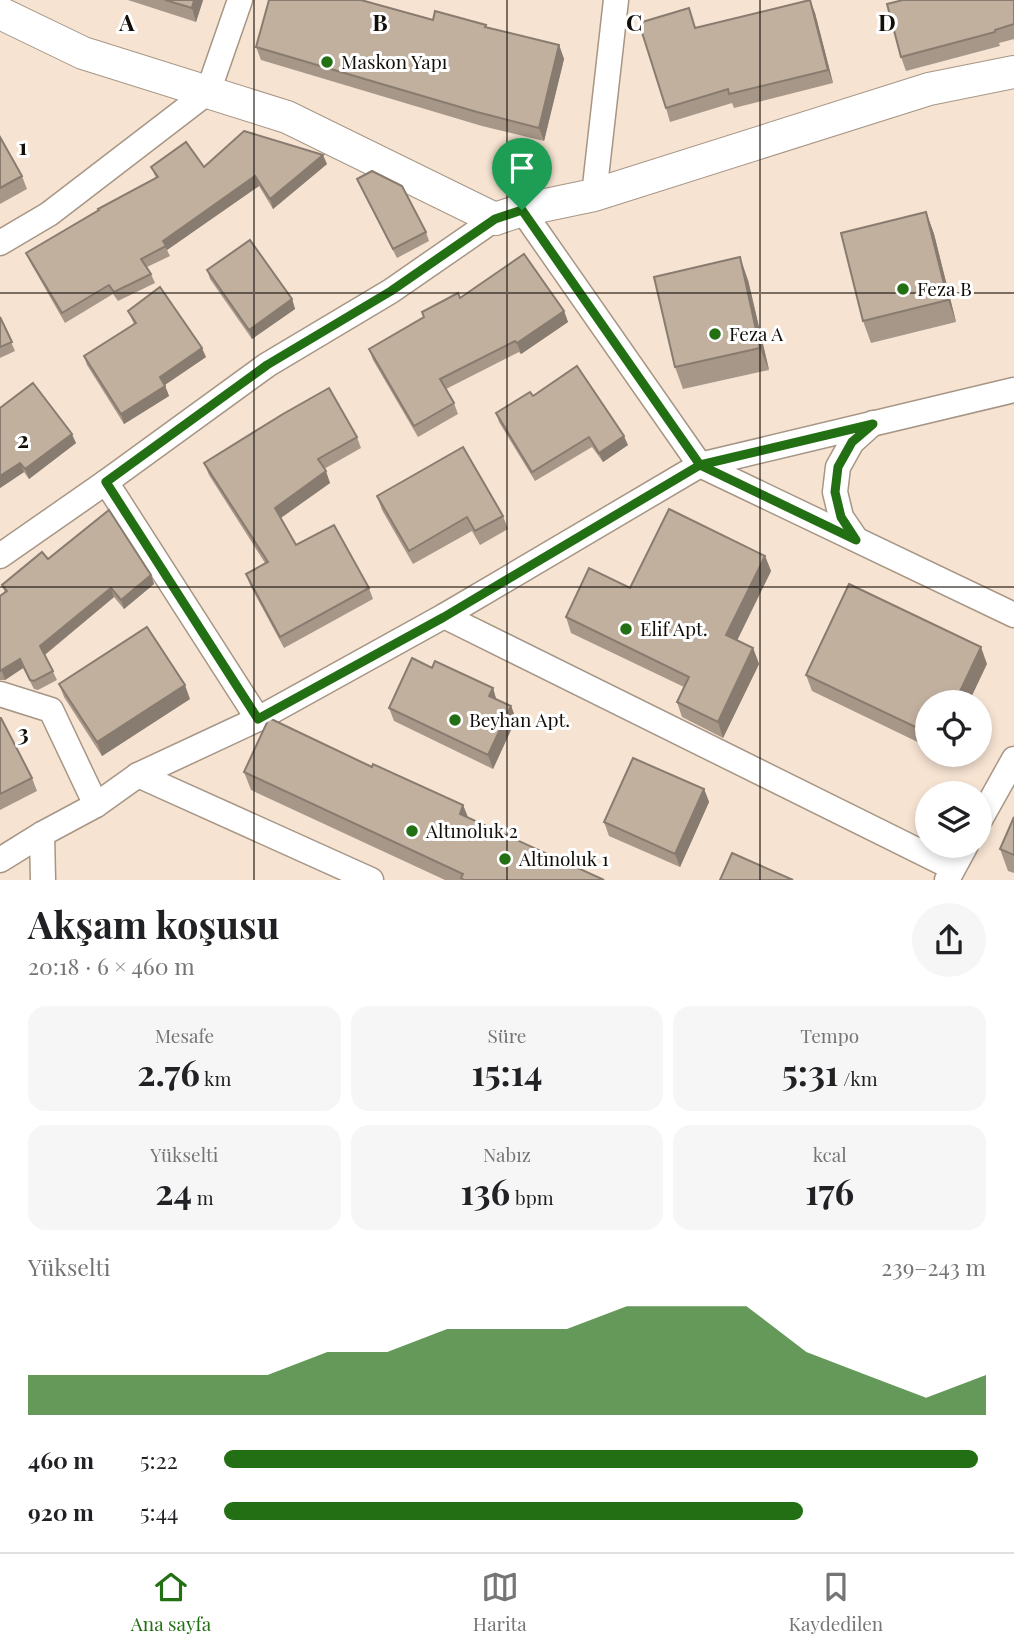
<!DOCTYPE html>
<html lang="tr">
<head>
<meta charset="utf-8">
<style>
	:root { --surface:#fff; --page:#f6f6f6; --text:#202124; --muted:#757577; --line:#e0e0e0; --accent:#236f13 }
	body { margin:0; font-family:"Playfair Display",serif; background:var(--page); color:var(--text); height:100vh; display:flex; flex-direction:column; font-size:26px; white-space:nowrap }
	* { box-sizing:border-box; margin:0 }
	p { font-size:23px; color:var(--muted) }
	.icon { flex:none; width:38px; height:38px; fill:none; stroke:currentColor; stroke-width:2; stroke-linecap:round; stroke-linejoin:round }
	.map { position:relative; height:880px; overflow:hidden }
	.drawer { display:flex; flex-direction:column; background:var(--surface); flex:1 }
	.drawer>* { flex:none }
	.tools { position:absolute; left:915px; top:690px; display:grid; gap:14px }
	.tools a { display:grid; place-items:center; width:77px; height:77px; border-radius:50%; background:var(--surface); box-shadow:0 4px 10px #0003; font-size:35px }
	.pin { position:absolute; display:grid; place-items:center; width:60px; height:60px; color:#fff; margin:-72px -30px; border-radius:50% 50% 50% 0; rotate:-45deg; box-shadow:0 0 7px #0007 }
	.pin .icon { rotate:45deg }
	.round { display:grid; place-items:center; flex:none; width:74px; height:74px; border-radius:37px; background:var(--page) }
	.headline { display:flex; align-items:center; justify-content:space-between; height:119px; padding:0 28px }
	h1 { font-size:38px; font-weight:700; line-height:52px }
	.metrics { display:grid; grid-template-columns:repeat(3,1fr); gap:10px; height:119px; padding:7px 28px }
	.metrics div { display:grid; align-content:center; border-radius:18px; background:var(--page); text-align:center }
	.metrics b { font-size:35px; font-weight:700 }
	.metrics small { font-size:19px; font-weight:400 }
	.metrics p { font-size:19px }
	.chart { height:196px; padding:14px 28px }
	.chart p { display:flex; justify-content:space-between }
	.chart svg { width:100%; height:126px; margin-top:7px; fill:var(--accent); opacity:.7 }
	ul { padding:0 28px; list-style:none; font-size:23px }
	li { display:grid; grid-template-columns:112px 84px 1fr; align-items:center; height:52px }
	li i { height:18px; border-radius:9px; background:var(--accent) }
	.tabs { display:flex; justify-content:space-around; align-items:center; height:98px; border-top:2px solid var(--line); background:var(--surface); font-size:19px; color:var(--muted) }
	.tabs a { display:grid; justify-items:center; gap:4px }
	.tabs .active { color:var(--accent) }
	.map>svg:first-child { display:block }
	.lines { fill:none; stroke-linecap:round; stroke-linejoin:round }
	.minor-casing { stroke:#a79685; stroke-width:27 }
	.tertiary-casing { stroke:#a79685; stroke-width:34 }
	.minor { stroke:#fff; stroke-width:24 }
	.tertiary { stroke:#fff; stroke-width:32 }
	.wall { fill:#a79789 }
	.shaded-wall { fill:#887b6f }
	.building { fill:#c2b09f; stroke:#887b6f; stroke-width:2 }
	.route-casing { stroke:#fff; stroke-width:14 }
	.route { stroke:#236f13; stroke-width:9 }
	.grid { fill:none; stroke:#140e08; stroke-width:2; stroke-opacity:0.55 }
	.poi-dot { fill:#236f13; stroke:#fff; stroke-width:2.5 }
	.labels { text-anchor:middle; stroke-width:6; stroke-linejoin:round; paint-order:stroke }
	.poi-label { font-size:19px; fill:#140e08; stroke:#fff; text-anchor:start }
	.grid-label { font-size:23px; text-anchor:middle; font-weight:bold; fill:#140e08; stroke:#fff; stroke-width:6; stroke-linejoin:round; paint-order:stroke }
</style>
</head>
<body>
<div class="map">
<svg width="1014" height="880" viewBox="0 0 1014 880">
	<rect width="100%" height="100%" fill="#f6e3d2"/>
	<g class="lines">
		<defs>
			<g id="minor">
				<polyline points="594,195 616,0"/>
				<polyline points="522,210 700,465 1014,615"/>
				<polyline points="0,243 49,214 208,92 240,0"/>
				<polyline points="106,482 258,719"/>
				<polyline points="856,539 841,517 835,492 838,467 852,442 873,423"/>
				<polyline points="0,556 106,482 267,365 391,291 495,219"/>
				<polyline points="444,616 953,868"/>
				<polyline points="0,694 51,710 96,805"/>
				<polyline points="138,775 371,880"/>
				<polyline points="980,820 1014,759"/>
				<polyline points="42,834 43,880"/>
				<polyline points="0,860 42,834 96,805 138,775 258,719 444,616 700,465 1014,390"/>
				<polyline points="947,880 966,845"/>
			</g>
			<polyline id="tertiary" points="0,13 83,53 287,117 495,219 522,210 594,195 929,89 1014,72"/>
		</defs>
		<use href="#minor" class="minor-casing"/>
		<use href="#tertiary" class="tertiary-casing"/>
		<use href="#minor" class="minor"/>
		<use href="#tertiary" class="tertiary"/>
	</g>
	<g class="wall">
		<polygon points="128,0 203,0 196,22"/>
		<polygon points="1014,0 1014,39 999,43 1000,46 906,71 901,57"/>
		<polygon points="815,13 833,83 734,108 732,103 670,122 666,108 696,28"/>
		<polygon points="433,20 486,25 487,28 559,45 564,59 544,141 482,126 261,60 256,47"/>
		<polygon points="0,137 22,176 27,189 0,204"/>
		<polygon points="327,164 273,209 259,186 167,250 170,256 147,267 151,274 155,283 118,301 113,294 65,323 30,262 26,253 156,178 151,167 204,167"/>
		<polygon points="357,179 426,232 429,241 397,258 361,188"/>
		<polygon points="926,212 934,234 956,322 871,343 863,321"/>
		<polygon points="207,270 292,299 295,309 252,339 210,279"/>
		<polygon points="748,280 769,370 683,389 675,367"/>
		<polygon points="460,298 564,311 568,322 521,354 519,352 446,389 454,403 458,414 418,437 373,360 369,349 424,318 422,312"/>
		<polygon points="128,311 206,357 165,385 169,396 124,424 87,365 84,356 134,324"/>
		<polygon points="0,317 15,351 0,358"/>
		<polygon points="533,396 628,445 603,462 592,447 535,481 499,422 496,413"/>
		<polygon points="0,408 76,443 29,479 24,472 0,488"/>
		<polygon points="357,437 361,448 324,469 330,483 281,518 296,545 369,588 373,599 284,648 250,585 246,574 265,563 209,475 204,463"/>
		<polygon points="377,496 503,516 508,529 480,545 472,531 413,564 382,510"/>
		<polygon points="765,556 771,571 737,640 753,648 759,664 723,738 682,717 677,702 684,687 571,633 566,617 630,588"/>
		<polygon points="48,559 151,575 154,584 124,609 114,597 45,655 57,680 38,690 34,689 23,668 5,680 0,680 0,596 5,593 2,585"/>
		<polygon points="987,664 928,702 928,747 812,691 806,675"/>
		<polygon points="432,668 493,688 496,699 511,706 516,719 493,769 394,721 389,708"/>
		<polygon points="59,684 190,699 102,756 64,697"/>
		<polygon points="0,718 32,778 37,791 0,810"/>
		<polygon points="372,767 463,805 468,817 604,880 445,880 251,790 244,772"/>
		<polygon points="704,789 709,802 680,867 609,836 604,822"/>
		<polygon points="1014,817 1014,873 1008,871 1000,849"/>
	</g>
	<g class="shaded-wall">
		<polygon points="194,0 203,0 196,22 192,8"/>
		<polygon points="810,0 815,13 833,83 828,70"/>
		<polygon points="559,45 564,59 544,141 539,128"/>
		<polygon points="323,155 327,164 273,209 270,199"/>
		<polygon points="255,176 259,186 167,250 163,241"/>
		<polygon points="926,212 934,234 956,322 948,300"/>
		<polygon points="740,257 748,280 769,370 760,348"/>
		<polygon points="292,299 295,309 252,339 249,330"/>
		<polygon points="564,311 568,322 521,354 517,343"/>
		<polygon points="202,348 206,357 163,386 160,377"/>
		<polygon points="165,386 169,396 124,424 121,414"/>
		<polygon points="72,434 76,443 29,479 25,469"/>
		<polygon points="624,436 628,445 603,462 599,453"/>
		<polygon points="20,463 24,472 0,488 0,476"/>
		<polygon points="326,471 330,483 279,519 275,508"/>
		<polygon points="765,556 771,571 732,651 726,635"/>
		<polygon points="151,575 154,584 124,609 121,600"/>
		<polygon points="111,588 114,597 44,655 40,646"/>
		<polygon points="981,647 987,664 969,702 955,702"/>
		<polygon points="753,648 759,664 723,738 718,722"/>
		<polygon points="20,659 23,668 5,680 2,671"/>
		<polygon points="185,685 190,699 102,756 97,742"/>
		<polygon points="493,688 497,702 489,696"/>
		<polygon points="511,706 516,719 493,769 488,755"/>
		<polygon points="704,789 709,802 680,867 675,854"/>
		<polygon points="463,805 470,823 460,814"/>
	</g>
	<g class="building">
		<polygon points="165,0 194,0 192,8"/>
		<polygon points="269,0 361,0 433,20 435,11 486,25 485,27 559,45 539,128 477,112 256,47"/>
		<polygon points="810,0 828,70 729,94 728,89 666,108 639,23 689,8 695,28"/>
		<polygon points="903,0 1014,0 1014,24 995,30 995,32 901,57 887,4"/>
		<polygon points="244,131 323,155 270,199 255,176 163,241 166,246 141,259 151,274 114,292 109,285 62,313 26,253 99,210 98,209 158,177 151,167 186,142 204,167"/>
		<polygon points="0,137 22,176 0,188"/>
		<polygon points="372,171 402,186 426,232 393,249 357,179"/>
		<polygon points="926,212 948,300 863,321 841,233"/>
		<polygon points="250,240 292,299 249,330 207,270"/>
		<polygon points="524,254 564,311 517,343 515,341 440,379 454,403 414,426 369,349 424,317 422,312 458,293 460,298"/>
		<polygon points="740,257 760,348 675,367 654,277"/>
		<polygon points="160,287 202,348 160,377 165,386 121,414 84,356 136,323 128,311"/>
		<polygon points="0,317 12,342 0,347"/>
		<polygon points="577,366 624,436 599,453 589,437 532,472 496,413 530,392 533,396"/>
		<polygon points="33,383 72,434 25,469 20,463 0,476 0,408"/>
		<polygon points="329,388 357,437 318,459 326,471 275,508 296,545 334,525 369,588 280,637 246,574 268,562 204,463 283,414"/>
		<polygon points="463,447 503,516 475,531 467,517 409,551 377,496"/>
		<polygon points="669,509 765,556 726,635 753,648 718,722 677,702 689,677 566,617 589,568 630,588"/>
		<polygon points="109,510 151,575 121,600 111,588 40,646 53,671 34,681 30,680 20,659 0,671 0,596 7,591 2,585 42,552 48,559"/>
		<polygon points="849,584 981,647 955,702 928,702 928,733 806,675"/>
		<polygon points="147,627 185,685 97,742 59,684"/>
		<polygon points="412,658 432,668 435,661 493,688 489,696 511,706 488,755 389,708"/>
		<polygon points="0,718 1,718 32,778 0,794"/>
		<polygon points="269,718 372,767 373,764 463,805 460,814 604,880 464,880 461,878 463,874 244,772"/>
		<polygon points="633,758 704,789 675,854 604,822"/>
		<polygon points="1014,817 1014,855 1000,849"/>
		<polygon points="732,853 793,880 720,880"/>
	</g>
	<g class="lines">
		<defs>
			<polyline id="route" points="522,210 495,219 391,291 267,365 106,482 258,719 444,617 700,465 856,540 841,517 835,492 838,467 852,442 873,424 700,465 522,210"/>
		</defs>
		<use href="#route" class="route-casing"/>
		<use href="#route" class="route"/>
	</g>
	<path class="grid" d="M 254,0 L 254,880M 507,0 L 507,880M 760,0 L 760,880M 0,293 L 1014,293M 0,587 L 1014,587"/>
	<g class="poi-dot">
		<circle cx="327" cy="62" r="7"/>
		<circle cx="903" cy="289" r="7"/>
		<circle cx="715" cy="334" r="7"/>
		<circle cx="626" cy="629" r="7"/>
		<circle cx="455" cy="720" r="7"/>
		<circle cx="412" cy="831" r="7"/>
		<circle cx="505" cy="859" r="7"/>
	</g>
	<g class="labels">
		<g class="poi-label">
			<text x="341" y="69">Maskon Yapı</text>
			<text x="917" y="296">Feza B</text>
			<text x="729" y="341">Feza A</text>
			<text x="640" y="636">Elif Apt.</text>
			<text x="469" y="727">Beyhan Apt.</text>
			<text x="426" y="838">Altınoluk 2</text>
			<text x="519" y="866">Altınoluk 1</text>
		</g>
	</g>
	<g class="grid-label">
		<text x="127" y="31">A</text>
		<text x="380" y="31">B</text>
		<text x="634" y="31">C</text>
		<text x="887" y="31">D</text>
		<text x="23" y="155">1</text>
		<text x="23" y="448">2</text>
		<text x="23" y="741">3</text>
	</g>
</svg>
<div class="tools">
<a><svg class="icon" aria-label="locate" viewBox="0 0 24 24"><circle cx="12" cy="12" r="6"/><path d="M12 2v4M12 18v4M2 12h4M18 12h4"/></svg></a>
<a><svg class="icon" aria-label="layers" viewBox="0 0 24 24"><path d="M12 4l9 5-9 5-9-5zM3 14l9 5 9-5"/></svg></a>
</div>
<div class="pin" style="left:522px;top:210px;background:#1e9e55"><svg class="icon" aria-label="arrive" viewBox="0 0 24 24"><path d="M6 21V4h12l-3 4 3 4H6"/></svg></div>
</div>
<section class="drawer">
<div class="headline"><div><h1>Akşam koşusu</h1><p>20:18 · 6 × 460 m</p></div><a class="round"><svg class="icon" aria-label="share" viewBox="0 0 24 24"><path d="M12 15V3M7 8l5-5 5 5M5 13v7h14v-7"/></svg></a></div>
<div class="metrics">
<div><p>Mesafe</p><b>2.76<small> km</small></b></div>
<div><p>Süre</p><b>15:14</b></div>
<div><p>Tempo</p><b>5:31<small> /km</small></b></div>
</div>
<div class="metrics">
<div><p>Yükselti</p><b>24<small> m</small></b></div>
<div><p>Nabız</p><b>136<small> bpm</small></b></div>
<div><p>kcal</p><b>176</b></div>
</div>
<div class="chart"><p><span>Yükselti</span>239–243 m</p>
<svg viewBox="0 0 160 44" preserveAspectRatio="none"><path d="M0 44V30L10 30L20 30L30 30L40 30L50 22L60 22L70 14L80 14L90 14L100 6L110 6L120 6L130 22L140 30L150 38L160 30V44z"/></svg>
</div>
<ul>
<li><b>460 m</b>5:22<i style="width:99%"></i></li>
<li><b>920 m</b>5:44<i style="width:76%"></i></li>
</ul>
</section>
<nav class="tabs">
<a class="active"><svg class="icon" aria-label="home" viewBox="0 0 24 24"><path d="M3 11l9-7 9 7M6 9v11h12V9"/></svg>Ana sayfa</a>
<a><svg class="icon" aria-label="map" viewBox="0 0 24 24"><path d="M3 6l6-2 6 2 6-2v14l-6 2-6-2-6 2zM9 4v14M15 6v14"/></svg>Harita</a>
<a><svg class="icon" aria-label="saved" viewBox="0 0 24 24"><path d="M7 4h10v16l-5-4-5 4z"/></svg>Kaydedilen</a>
</nav>
</body>
</html>
